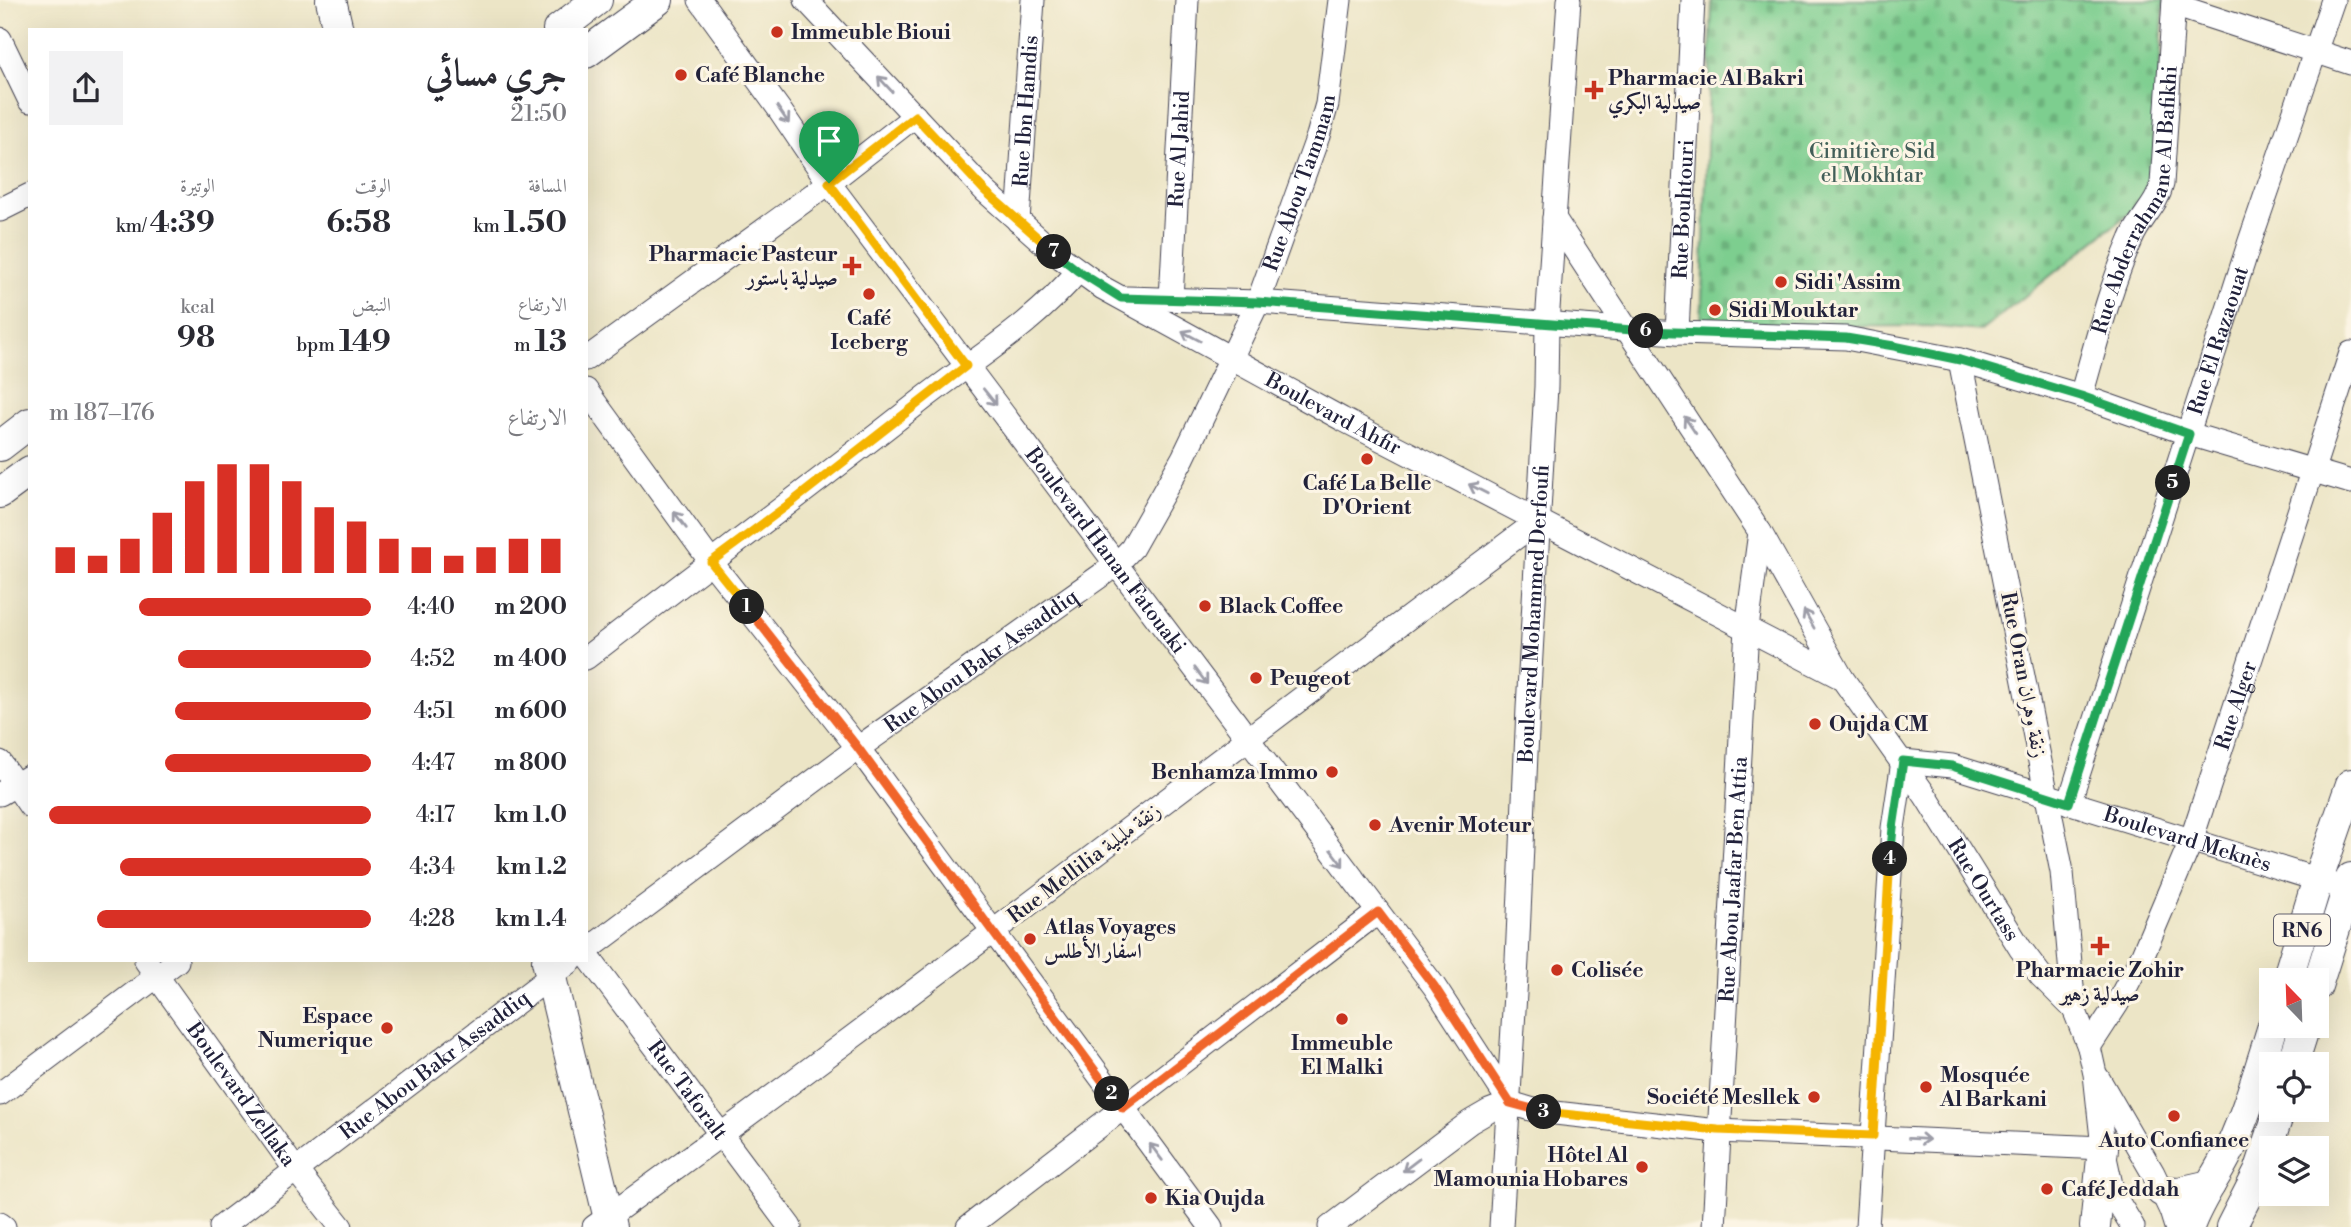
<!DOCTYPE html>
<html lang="ar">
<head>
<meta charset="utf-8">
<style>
	:root { --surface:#fff; --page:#f2f2f3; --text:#2b2b33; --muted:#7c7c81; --accent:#d93025 }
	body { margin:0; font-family:"Libre Bodoni",Amiri,serif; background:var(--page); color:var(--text); direction:rtl; height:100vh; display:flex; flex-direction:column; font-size:26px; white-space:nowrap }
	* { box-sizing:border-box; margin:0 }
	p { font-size:23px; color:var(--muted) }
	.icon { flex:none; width:38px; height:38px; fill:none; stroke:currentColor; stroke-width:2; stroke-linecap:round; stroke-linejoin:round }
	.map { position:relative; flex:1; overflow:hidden; direction:ltr }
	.details { position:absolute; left:28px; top:28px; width:560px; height:934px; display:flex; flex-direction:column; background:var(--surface); border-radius:0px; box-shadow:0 7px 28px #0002; direction:rtl }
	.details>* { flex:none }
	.needle { width:46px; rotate:337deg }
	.controls { position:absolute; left:2259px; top:968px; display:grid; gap:14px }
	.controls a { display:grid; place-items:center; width:70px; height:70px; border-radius:0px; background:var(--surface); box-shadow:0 7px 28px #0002; font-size:35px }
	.pin { position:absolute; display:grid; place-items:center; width:60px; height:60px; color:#fff; margin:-72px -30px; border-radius:50% 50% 50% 0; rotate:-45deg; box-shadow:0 0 7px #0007 }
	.pin .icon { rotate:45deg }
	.km { position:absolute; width:35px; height:35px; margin:-18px; border-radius:50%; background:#222; color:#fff; font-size:19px; line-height:35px; text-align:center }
	.round { display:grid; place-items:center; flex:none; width:74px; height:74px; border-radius:0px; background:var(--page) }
	.overview { display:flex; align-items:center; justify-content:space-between; height:119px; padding:0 21px }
	h1 { font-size:38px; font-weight:700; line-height:52px }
	.metrics { display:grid; grid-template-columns:repeat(3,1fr); gap:10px; height:119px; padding:7px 21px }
	.metrics div { display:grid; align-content:center }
	.metrics b { font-size:30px; font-weight:700 }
	.metrics small { font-size:19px; font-weight:400 }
	.metrics p { font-size:19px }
	.chart { height:196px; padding:14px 21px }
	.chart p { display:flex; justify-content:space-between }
	.chart svg { width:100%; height:126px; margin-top:7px; stroke:var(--accent); stroke-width:6 }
	ul { padding:0 21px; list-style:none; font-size:23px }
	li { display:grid; grid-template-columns:112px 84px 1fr; align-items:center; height:52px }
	li i { height:18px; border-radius:9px; background:var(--accent) }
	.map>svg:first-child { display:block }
	.cemetery { fill:url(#cemetery-stones); stroke:#507865; stroke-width:2 }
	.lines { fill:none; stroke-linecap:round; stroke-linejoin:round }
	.minor-casing { stroke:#403f50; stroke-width:25 }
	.major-casing { stroke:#403f50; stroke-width:32 }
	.minor { stroke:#fff; stroke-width:23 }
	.major { stroke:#fff; stroke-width:30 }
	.oneway { stroke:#9c9ca7 }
	.split-1-casing { stroke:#fff; stroke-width:14 }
	.split-2-casing { stroke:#fff; stroke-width:14 }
	.split-3-casing { stroke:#fff; stroke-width:14 }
	.split-4-casing { stroke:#fff; stroke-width:14 }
	.split-5-casing { stroke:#fff; stroke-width:14 }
	.split-6-casing { stroke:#fff; stroke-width:14 }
	.split-7-casing { stroke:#fff; stroke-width:14 }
	.split-8-casing { stroke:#fff; stroke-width:14 }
	.split-1 { stroke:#f5b400; stroke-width:9 }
	.split-2 { stroke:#f0652b; stroke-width:9 }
	.split-3 { stroke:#f0652b; stroke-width:9 }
	.split-4 { stroke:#f5b400; stroke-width:9 }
	.split-5 { stroke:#22a559; stroke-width:9 }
	.split-6 { stroke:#22a559; stroke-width:9 }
	.split-7 { stroke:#22a559; stroke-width:9 }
	.split-8 { stroke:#f5b400; stroke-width:9 }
	.poi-dot { fill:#c8321e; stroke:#fcf5e5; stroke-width:2.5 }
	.labels { text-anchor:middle; stroke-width:6; stroke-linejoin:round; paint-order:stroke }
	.shield { fill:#fcf5e5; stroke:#63616e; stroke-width:2 }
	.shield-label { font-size:19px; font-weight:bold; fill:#22223b }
	.poi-label { font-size:21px; font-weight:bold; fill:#22223b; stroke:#fcf5e5; text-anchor:start }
	.street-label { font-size:21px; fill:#22223b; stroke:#fcf5e5 }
	.park-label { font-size:21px; fill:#425e58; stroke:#fcf5e5 }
</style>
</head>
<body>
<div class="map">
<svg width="2351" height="1227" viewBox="0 0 2351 1227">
	<defs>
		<pattern id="cemetery-stones" width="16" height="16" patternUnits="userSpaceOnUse" patternTransform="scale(1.75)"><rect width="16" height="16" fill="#7dce8f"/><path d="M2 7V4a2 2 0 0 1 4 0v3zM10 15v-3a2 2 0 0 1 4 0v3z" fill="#6cb17c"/></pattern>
	</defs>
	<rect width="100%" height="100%" fill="#fcf5e5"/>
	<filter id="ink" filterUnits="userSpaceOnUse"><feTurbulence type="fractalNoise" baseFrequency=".0143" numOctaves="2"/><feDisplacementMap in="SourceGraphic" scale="14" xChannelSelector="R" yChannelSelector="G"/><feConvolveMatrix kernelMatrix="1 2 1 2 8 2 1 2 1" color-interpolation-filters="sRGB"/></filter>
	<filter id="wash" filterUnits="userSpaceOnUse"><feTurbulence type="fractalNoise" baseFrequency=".00686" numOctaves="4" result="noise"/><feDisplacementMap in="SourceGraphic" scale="28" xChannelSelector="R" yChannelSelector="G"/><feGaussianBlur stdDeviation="1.57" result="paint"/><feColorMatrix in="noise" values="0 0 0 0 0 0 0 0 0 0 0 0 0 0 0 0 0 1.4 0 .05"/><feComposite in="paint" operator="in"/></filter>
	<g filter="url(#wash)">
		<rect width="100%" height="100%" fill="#ece5c6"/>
		<polygon class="cemetery" points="1712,0 2164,0 2152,195 1981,331 1927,326 1701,328"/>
	</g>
	<g filter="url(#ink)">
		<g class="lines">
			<defs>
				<g id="minor">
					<path id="s1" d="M 700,0 L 779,109 L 829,183 L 1434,986 L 1510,1103"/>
					<path id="s2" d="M 806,0 L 985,191 L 1056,254 L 1103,288 L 1342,419 L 1842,678 L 1925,795 L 2020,948 L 2041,976 L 2074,1009"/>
					<polyline points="2174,5 2351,63"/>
					<polyline points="0,39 30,101"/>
					<polyline points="0,210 30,195"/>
					<polyline points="1554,218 1760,532 1842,678"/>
					<path id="s3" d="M 1018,221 L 1033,0"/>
					<polyline points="1127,298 1258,302 1677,333 1846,338 1960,360 2081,396 2189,434 2351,482"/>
					<path id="s4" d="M 1171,299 L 1187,0"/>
					<path id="s5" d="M 1677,333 L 1693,0"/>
					<polyline points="586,359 829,183 915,116"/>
					<polyline points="1960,360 2062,872 2074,1009 2089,1047 2095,1074 2103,1148 2113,1194 2133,1227"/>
					<polyline points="586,390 711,562 858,748 1211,1227"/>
					<path id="s6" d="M 2081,396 C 2096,344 2109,290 2131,240 C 2139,219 2157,206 2162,184 L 2174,0"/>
					<path d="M 586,658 C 698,571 812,487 923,399 C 976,358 1035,323 1078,271"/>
					<path id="s7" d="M 1903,761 L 1952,766 L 2351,890"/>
					<polyline points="0,762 30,806"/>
					<polyline points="0,794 30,776"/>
					<path id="s8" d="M 2069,803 L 2250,241 L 2333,0"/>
					<path id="s9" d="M 586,951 L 858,748 L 1117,564 L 1132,548 L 1183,458 L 1258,302 L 1318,136 L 1327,104 L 1340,0"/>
					<path id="s10" d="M 586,954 L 790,1227"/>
					<path id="s11" d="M 146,961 L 295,1169 L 341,1227"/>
					<path id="s12" d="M 2089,1047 L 2117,1004 L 2143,954 L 2191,841 L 2351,353"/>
					<polyline points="2098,1078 2153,1173 2171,1211 2176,1227"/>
					<polyline points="0,1094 177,961"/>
					<polyline points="1510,1103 1537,1111 1718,1131 2103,1148"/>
					<polyline points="0,1224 4,1227"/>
					<path id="s13" d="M 221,1227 L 571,961"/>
					<path d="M 594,1227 C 913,997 1222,755 1538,521"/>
					<polyline points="968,1227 1378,912"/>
					<polyline points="1330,1227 1470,1122 1489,1111 1510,1103"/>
					<path id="s14" d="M 1501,1227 L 1517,960 L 1528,708 L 1546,387 L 1547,324 L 1569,0"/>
					<path id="s15" d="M 1714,1227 L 1747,628 L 1760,532"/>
					<polyline points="1867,1227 1893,828 1903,761"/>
				</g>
				<g id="major">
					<polyline points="331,0 338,30"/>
					<polyline points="558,30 597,0"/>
					<polyline points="586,53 658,0"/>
					<polyline points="0,446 30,423"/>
					<polyline points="0,493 30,471"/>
					<polyline points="547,961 611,1227"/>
					<polyline points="2287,980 2318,879 2351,784"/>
					<polyline points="2317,986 2351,878"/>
					<polyline points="2293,1064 2305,1026"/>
					<polyline points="2161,1191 2179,1192 2210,1185"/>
					<polyline points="2095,1227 2103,1148"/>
					<path d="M 2189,1227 C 2199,1199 2217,1176 2230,1149 C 2248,1110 2260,1067 2273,1026"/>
					<polyline points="2231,1227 2259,1172 2280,1110"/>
				</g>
			</defs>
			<use href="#minor" class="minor-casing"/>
			<use href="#major" class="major-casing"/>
			<use href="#minor" class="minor"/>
			<use href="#major" class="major"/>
		</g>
		<defs><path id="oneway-shaft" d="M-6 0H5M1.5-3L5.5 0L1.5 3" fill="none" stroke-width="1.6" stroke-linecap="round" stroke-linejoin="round" transform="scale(1.75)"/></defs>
		<g class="oneway">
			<use href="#oneway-shaft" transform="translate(885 84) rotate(-133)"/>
			<use href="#oneway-shaft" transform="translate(783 115) rotate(56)"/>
			<use href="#oneway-shaft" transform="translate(1191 336) rotate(-152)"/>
			<use href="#oneway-shaft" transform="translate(990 397) rotate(51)"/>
			<use href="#oneway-shaft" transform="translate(1690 425) rotate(-124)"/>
			<use href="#oneway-shaft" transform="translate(1478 489) rotate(-153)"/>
			<use href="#oneway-shaft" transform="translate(680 520) rotate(-127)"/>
			<use href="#oneway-shaft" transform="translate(1809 619) rotate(-119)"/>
			<use href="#oneway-shaft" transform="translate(1201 676) rotate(53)"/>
			<use href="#oneway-shaft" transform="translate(1337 858) rotate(53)"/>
			<use href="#oneway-shaft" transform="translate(1919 1139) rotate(3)"/>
			<use href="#oneway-shaft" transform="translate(1156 1152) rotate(-127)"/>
			<use href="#oneway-shaft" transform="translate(1411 1165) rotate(143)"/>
		</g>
	</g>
	<g class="lines" filter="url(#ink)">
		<defs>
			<polyline id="split-1" points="747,607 711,562 792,502 966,366 829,183"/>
			<polyline id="split-2" points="747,607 858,748 1112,1094"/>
			<polyline id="split-3" points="1112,1094 1123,1108 1378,912 1434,986 1510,1103 1544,1112"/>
			<polyline id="split-4" points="1544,1112 1718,1130 1873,1136 1890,859"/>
			<polyline id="split-5" points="1890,859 1893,828 1903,761 1952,766 2069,803 2173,483"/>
			<polyline id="split-6" points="1646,331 1846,338 1894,346 1960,360 2081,396 2189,434 2173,483"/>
			<polyline id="split-7" points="1054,252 1078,271 1121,298 1258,302 1646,331"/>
			<polyline id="split-8" points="829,183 915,116 985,191 1054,252"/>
		</defs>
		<use href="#split-1" class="split-1-casing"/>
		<use href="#split-2" class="split-2-casing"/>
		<use href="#split-3" class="split-3-casing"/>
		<use href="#split-4" class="split-4-casing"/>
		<use href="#split-5" class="split-5-casing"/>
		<use href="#split-6" class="split-6-casing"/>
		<use href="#split-7" class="split-7-casing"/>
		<use href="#split-8" class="split-8-casing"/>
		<use href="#split-1" class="split-1"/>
		<use href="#split-2" class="split-2"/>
		<use href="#split-3" class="split-3"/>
		<use href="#split-4" class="split-4"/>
		<use href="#split-5" class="split-5"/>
		<use href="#split-6" class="split-6"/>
		<use href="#split-7" class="split-7"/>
		<use href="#split-8" class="split-8"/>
	</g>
	<g class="poi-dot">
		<circle cx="777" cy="32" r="7"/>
		<circle cx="681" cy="75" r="7"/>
		<path d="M1590.5 79.5h7v7h7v7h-7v7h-7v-7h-7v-7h7z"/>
		<path d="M848.5 255.5h7v7h7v7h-7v7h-7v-7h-7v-7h7z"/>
		<circle cx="1781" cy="282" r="7"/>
		<circle cx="869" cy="294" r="7"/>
		<circle cx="1715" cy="310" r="7"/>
		<circle cx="1367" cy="459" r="7"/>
		<circle cx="1205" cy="606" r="7"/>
		<circle cx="1256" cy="678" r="7"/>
		<circle cx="1815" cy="724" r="7"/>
		<circle cx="1332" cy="772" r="7"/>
		<circle cx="1375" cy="825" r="7"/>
		<circle cx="1030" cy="939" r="7"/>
		<path d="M2096.5 935.5h7v7h7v7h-7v7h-7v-7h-7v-7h7z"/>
		<circle cx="1557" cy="970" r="7"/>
		<circle cx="1342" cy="1019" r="7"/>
		<circle cx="387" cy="1028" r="7"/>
		<circle cx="1926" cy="1087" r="7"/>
		<circle cx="1814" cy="1097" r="7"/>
		<circle cx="2174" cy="1116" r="7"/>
		<circle cx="1642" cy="1167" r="7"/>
		<circle cx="2047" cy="1189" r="7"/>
		<circle cx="1151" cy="1198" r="7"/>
	</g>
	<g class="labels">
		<rect class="shield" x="2274" y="914.5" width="56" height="31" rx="5"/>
		<g class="shield-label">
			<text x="2302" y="937">RN6</text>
		</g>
		<g class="poi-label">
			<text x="791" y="39">Immeuble Bioui</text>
			<text x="695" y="82">Café Blanche</text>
			<text x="1608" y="85">Pharmacie Al Bakri<tspan x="1608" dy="24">صيدلية البكري</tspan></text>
			<text x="838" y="261" text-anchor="end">Pharmacie Pasteur<tspan x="838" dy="24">صيدلية باستور</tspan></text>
			<text x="1795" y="289">Sidi 'Assim</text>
			<text x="1729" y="317">Sidi Mouktar</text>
			<text x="869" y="325" text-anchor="middle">Café<tspan x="869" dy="24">Iceberg</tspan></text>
			<text x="1367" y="490" text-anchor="middle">Café La Belle<tspan x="1367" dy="24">D'Orient</tspan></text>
			<text x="1219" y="613">Black Coffee</text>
			<text x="1270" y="685">Peugeot</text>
			<text x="1829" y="731">Oujda CM</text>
			<text x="1318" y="779" text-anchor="end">Benhamza Immo</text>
			<text x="1389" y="832">Avenir Moteur</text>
			<text x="1044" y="934">Atlas Voyages<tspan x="1044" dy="24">اسفار الأطلس</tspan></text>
			<text x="1571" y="977">Colisée</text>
			<text x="2100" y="977" text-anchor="middle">Pharmacie Zohir<tspan x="2100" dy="24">صيدلية زهير</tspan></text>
			<text x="373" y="1023" text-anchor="end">Espace<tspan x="373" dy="24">Numerique</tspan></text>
			<text x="1342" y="1050" text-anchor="middle">Immeuble<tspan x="1342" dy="24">El Malki</tspan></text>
			<text x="1940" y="1082">Mosquée<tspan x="1940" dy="24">Al Barkani</tspan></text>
			<text x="1800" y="1104" text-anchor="end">Société Mesllek</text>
			<text x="2174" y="1147" text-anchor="middle">Auto Confiance</text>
			<text x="1628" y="1162" text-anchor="end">Hôtel Al<tspan x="1628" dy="24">Mamounia Hobares</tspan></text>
			<text x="2061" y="1196">Café Jeddah</text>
			<text x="1165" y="1205">Kia Oujda</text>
		</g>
		<g class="street-label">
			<text dy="7" stroke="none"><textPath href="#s3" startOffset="110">Rue Ibn Hamdis</textPath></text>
			<text dy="7" stroke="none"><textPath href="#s4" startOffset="150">Rue Al Jahid</textPath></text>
			<text dy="7" stroke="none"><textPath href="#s9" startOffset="1082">Rue Abou Tammam</textPath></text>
			<text dy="7" stroke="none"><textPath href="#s6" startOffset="206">Rue Abderrahmane Al Bafikhi</textPath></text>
			<text dy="7" stroke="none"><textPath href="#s5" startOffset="124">Rue Bouhtouri</textPath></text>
			<text dy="7" stroke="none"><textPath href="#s8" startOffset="486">Rue El Razaouat</textPath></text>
			<text dy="7" stroke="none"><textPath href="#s2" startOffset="677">Boulevard Ahfir</textPath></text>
			<text dy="7" stroke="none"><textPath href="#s1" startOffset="684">Boulevard Hanan Fatouaki</textPath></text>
			<text dy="7" stroke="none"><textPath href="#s14" startOffset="614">Boulevard Mohammed Derfoufi</textPath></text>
			<text dy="7" stroke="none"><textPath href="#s9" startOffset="490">Rue Abou Bakr Assaddiq</textPath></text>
			<text transform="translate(2024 675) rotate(79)" y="7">Rue Oran زنقة وهران</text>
			<text dy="7" stroke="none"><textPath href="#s12" startOffset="373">Rue Alger</textPath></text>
			<text dy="7" stroke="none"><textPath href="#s7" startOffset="296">Boulevard Meknès</textPath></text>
			<text transform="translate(1084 863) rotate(-37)" y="7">Rue Mellilia زنقة مليلية</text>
			<text dy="7" stroke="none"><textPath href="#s15" startOffset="348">Rue Abou Jaafar Ben Attia</textPath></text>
			<text dy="7" stroke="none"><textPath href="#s2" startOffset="1505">Rue Ourtass</textPath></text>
			<text dy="7" stroke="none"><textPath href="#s13" startOffset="268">Rue Abou Bakr Assaddiq</textPath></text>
			<text dy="7" stroke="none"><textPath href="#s10" startOffset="170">Rue Taforalt</textPath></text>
			<text dy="7" stroke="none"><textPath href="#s11" startOffset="164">Boulevard Zellaka</textPath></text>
		</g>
		<g class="park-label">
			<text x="1872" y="158">Cimitière Sid<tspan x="1872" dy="24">el Mokhtar</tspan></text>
		</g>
	</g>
</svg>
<div class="controls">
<a><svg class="needle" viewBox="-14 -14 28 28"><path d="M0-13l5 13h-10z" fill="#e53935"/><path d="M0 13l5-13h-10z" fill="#7c7c81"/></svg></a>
<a><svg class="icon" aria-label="locate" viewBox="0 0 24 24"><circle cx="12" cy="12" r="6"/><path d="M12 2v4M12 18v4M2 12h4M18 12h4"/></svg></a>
<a><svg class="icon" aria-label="layers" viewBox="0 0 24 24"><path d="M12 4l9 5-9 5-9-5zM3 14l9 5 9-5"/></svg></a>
</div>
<div class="pin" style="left:829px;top:183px;background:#1e9e55"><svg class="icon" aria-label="arrive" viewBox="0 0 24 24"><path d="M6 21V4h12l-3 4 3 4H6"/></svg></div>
<b class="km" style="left:747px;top:607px">1</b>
<b class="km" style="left:1112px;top:1094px">2</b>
<b class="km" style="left:1544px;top:1112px">3</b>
<b class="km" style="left:1890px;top:859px">4</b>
<b class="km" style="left:2173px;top:483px">5</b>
<b class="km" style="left:1646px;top:331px">6</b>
<b class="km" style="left:1054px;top:252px">7</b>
<section class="details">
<div class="overview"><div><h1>جري مسائي</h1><p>21:50</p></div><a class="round"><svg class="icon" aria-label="share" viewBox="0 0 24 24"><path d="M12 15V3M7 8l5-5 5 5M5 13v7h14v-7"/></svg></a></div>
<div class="metrics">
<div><p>المسافة</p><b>1.50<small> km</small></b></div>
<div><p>الوقت</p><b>6:58</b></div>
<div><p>الوتيرة</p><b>4:39<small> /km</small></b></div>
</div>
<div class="metrics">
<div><p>الارتفاع</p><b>13<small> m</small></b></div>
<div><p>النبض</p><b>149<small> bpm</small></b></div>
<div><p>kcal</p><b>98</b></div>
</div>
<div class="chart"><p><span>الارتفاع</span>176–187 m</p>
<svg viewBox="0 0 160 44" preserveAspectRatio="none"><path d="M5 44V35M15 44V38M25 44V32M35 44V23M45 44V12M55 44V6M65 44V6M75 44V12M85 44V21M95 44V26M105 44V32M115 44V35M125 44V38M135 44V35M145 44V32M155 44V32"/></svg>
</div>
<ul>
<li><b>200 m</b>4:40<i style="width:72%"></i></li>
<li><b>400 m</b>4:52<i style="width:60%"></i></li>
<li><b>600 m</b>4:51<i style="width:61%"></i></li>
<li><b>800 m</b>4:47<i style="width:64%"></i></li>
<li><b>1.0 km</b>4:17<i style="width:100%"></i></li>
<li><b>1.2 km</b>4:34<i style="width:78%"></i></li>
<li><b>1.4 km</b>4:28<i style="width:85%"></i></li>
</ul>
</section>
</div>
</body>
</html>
